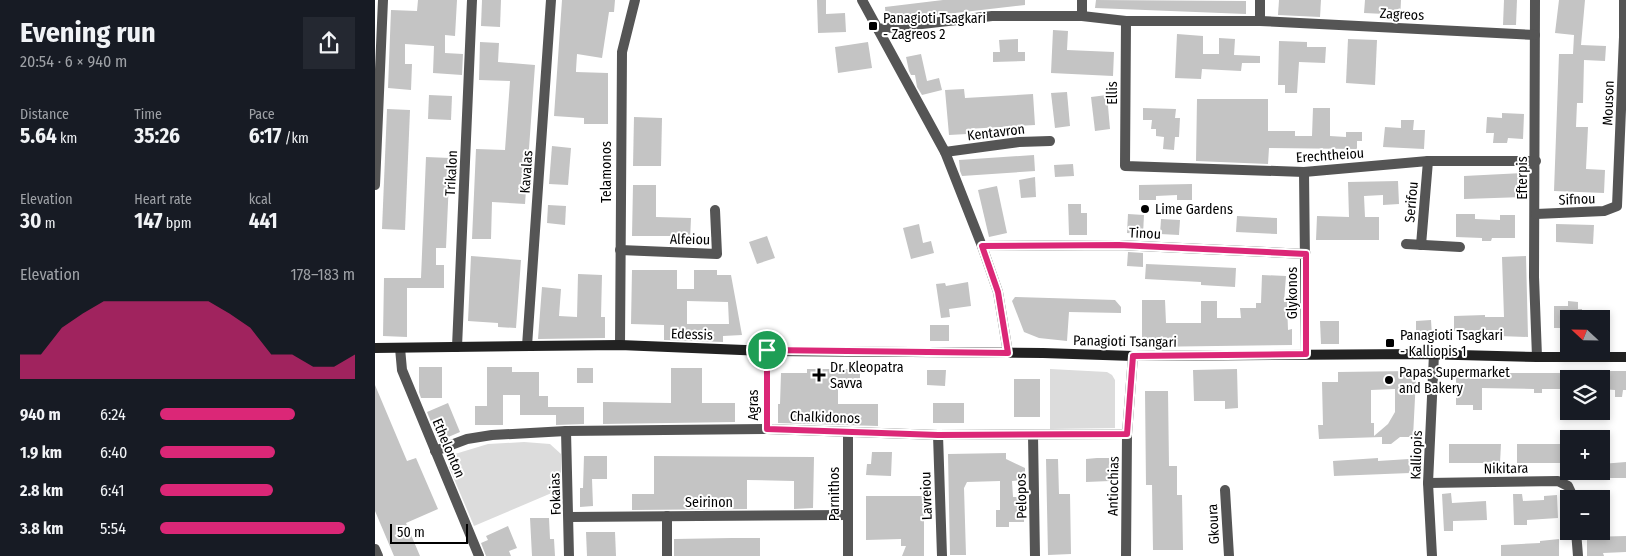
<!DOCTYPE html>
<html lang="en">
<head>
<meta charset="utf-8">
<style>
	:root { --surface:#171b24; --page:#242831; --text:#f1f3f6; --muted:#9ea1a6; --accent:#db2777 }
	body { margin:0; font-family:"Fira Sans Condensed",sans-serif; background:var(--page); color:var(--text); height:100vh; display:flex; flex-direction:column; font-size:19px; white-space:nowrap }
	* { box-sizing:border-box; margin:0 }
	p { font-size:16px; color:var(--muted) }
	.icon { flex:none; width:28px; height:28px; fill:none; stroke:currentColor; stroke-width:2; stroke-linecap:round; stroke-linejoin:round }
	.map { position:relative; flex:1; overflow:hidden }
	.panel { display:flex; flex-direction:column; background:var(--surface); width:375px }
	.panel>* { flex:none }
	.needle { width:32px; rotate:292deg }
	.buttons { position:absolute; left:1185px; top:310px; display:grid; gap:10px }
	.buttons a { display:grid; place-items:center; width:50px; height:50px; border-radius:0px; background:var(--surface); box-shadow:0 2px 8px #0003; font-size:25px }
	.scale { position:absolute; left:15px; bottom:12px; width:78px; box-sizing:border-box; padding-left:5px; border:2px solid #000; border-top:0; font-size:14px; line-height:18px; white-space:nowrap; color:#000; -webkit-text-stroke:4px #fff; paint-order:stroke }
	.pin { position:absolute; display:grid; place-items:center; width:42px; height:42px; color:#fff; margin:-21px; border:2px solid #fff; border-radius:50%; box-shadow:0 1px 5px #0007 }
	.round { display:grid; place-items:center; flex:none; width:52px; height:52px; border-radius:0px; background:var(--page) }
	.head { display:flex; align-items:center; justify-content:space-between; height:85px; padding:0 20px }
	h1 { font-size:28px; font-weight:700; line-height:38px }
	.stats { display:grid; grid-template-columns:repeat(3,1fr); gap:8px; height:85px; padding:5px 20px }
	.stats div { display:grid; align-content:center }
	.stats b { font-size:21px; font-weight:700 }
	.stats small { font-size:14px; font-weight:400 }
	.stats p { font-size:14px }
	.chart { height:140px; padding:10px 20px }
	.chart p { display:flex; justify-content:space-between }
	.chart svg { width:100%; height:90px; margin-top:5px; fill:var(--accent); opacity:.7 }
	ul { padding:0 20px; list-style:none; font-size:16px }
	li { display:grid; grid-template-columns:80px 60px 1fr; align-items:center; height:38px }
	li i { height:12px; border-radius:6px; background:var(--accent) }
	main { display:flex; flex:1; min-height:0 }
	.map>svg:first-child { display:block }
	.green { fill:#dcdcdc }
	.building { fill:#c4c4c4; fill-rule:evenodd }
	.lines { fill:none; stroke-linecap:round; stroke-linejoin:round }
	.minor { stroke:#555; stroke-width:10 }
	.tertiary { stroke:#555; stroke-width:10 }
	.secondary { stroke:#222; stroke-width:10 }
	.route-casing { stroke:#fff; stroke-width:10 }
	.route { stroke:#db2777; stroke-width:6 }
	.poi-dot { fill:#000; stroke:#fff; stroke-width:2 }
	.labels { text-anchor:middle; stroke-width:4; stroke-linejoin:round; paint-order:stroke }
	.street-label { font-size:14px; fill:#000; stroke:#fff }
	.poi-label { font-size:14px; fill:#000; stroke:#fff; text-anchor:start }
</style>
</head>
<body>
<main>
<section class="panel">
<div class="head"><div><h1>Evening run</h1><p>20:54 · 6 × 940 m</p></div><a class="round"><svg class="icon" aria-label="share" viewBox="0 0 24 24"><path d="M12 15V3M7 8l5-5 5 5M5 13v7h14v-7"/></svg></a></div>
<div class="stats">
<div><p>Distance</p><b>5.64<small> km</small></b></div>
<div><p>Time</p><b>35:26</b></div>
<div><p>Pace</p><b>6:17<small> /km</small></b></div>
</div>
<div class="stats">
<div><p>Elevation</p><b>30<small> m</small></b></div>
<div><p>Heart rate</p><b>147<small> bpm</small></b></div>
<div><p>kcal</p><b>441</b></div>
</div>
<div class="chart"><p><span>Elevation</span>178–183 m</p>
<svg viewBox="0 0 160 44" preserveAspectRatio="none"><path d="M0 44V32L10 32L20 19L30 12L40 6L50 6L60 6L70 6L80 6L90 6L100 12L110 19L120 32L130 32L140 38L150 38L160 32V44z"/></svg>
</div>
<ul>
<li><b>940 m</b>6:24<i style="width:69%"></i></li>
<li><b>1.9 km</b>6:40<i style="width:59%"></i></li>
<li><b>2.8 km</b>6:41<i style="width:58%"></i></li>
<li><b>3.8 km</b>5:54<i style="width:95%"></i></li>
</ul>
</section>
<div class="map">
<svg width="1251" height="556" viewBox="0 0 1251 556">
	<rect width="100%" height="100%" fill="#fff"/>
	<g class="green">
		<polygon points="675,369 732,372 737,375 740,380 740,428 675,429"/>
		<polygon points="149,442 175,444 186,454 186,489 99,526 74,467 80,454 113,444"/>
	</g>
	<g class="building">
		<polygon points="43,0 82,0 80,36 70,35 70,53 88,54 87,75 58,73 59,46 30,44 30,64 37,64 36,90 13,88 16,10 42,11"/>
		<polygon points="107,0 126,0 125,27 106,26"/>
		<polygon points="187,0 240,0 239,12 234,12 227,58 202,54 201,70 201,72 233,73 233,124 209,124 209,118 179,116"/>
		<polygon points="442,0 451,0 451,14 470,13 471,32 443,33"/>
		<polygon points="568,0 650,0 650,5 511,21 510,7"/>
		<polygon points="721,0 871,1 871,14 720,8"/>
		<polygon points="904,0 946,0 945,17 903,15"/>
		<polygon points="990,0 1026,0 1025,21 1010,20 1010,14 989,13"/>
		<polygon points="1129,0 1142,0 1141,25 1128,25"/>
		<polygon points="1184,0 1210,0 1206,45 1231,46 1230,61 1209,60 1208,103 1202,103 1201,127 1213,127 1211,169 1230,170 1229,193 1179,191 1184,54 1198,54 1199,35 1180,33"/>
		<polygon points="678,30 693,31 692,50 739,52 738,76 676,73"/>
		<polygon points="802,34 828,36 828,54 844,54 844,38 860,39 859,55 885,56 885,63 867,63 866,71 827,69 826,79 800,78"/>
		<polygon points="643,39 643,52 650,52 650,61 618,62 618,52 625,52 624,40"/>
		<polygon points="973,39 1002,40 1000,85 971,83"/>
		<polygon points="904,41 932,42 932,47 951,47 950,63 924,62 922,93 910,93 910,85 903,85"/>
		<polygon points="105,42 124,43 123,62 160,65 150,204 117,202 116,239 97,239 101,149 130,150 135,81 104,80"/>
		<polygon points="493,42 497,68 463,73 460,47"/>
		<polygon points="546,54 552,81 564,78 567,90 547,95 542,87 540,75 536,75 534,71 531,57"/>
		<polygon points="589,89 590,98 658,94 660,125 592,129 592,134 574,135 570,90"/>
		<polygon points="692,92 695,126 680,128 676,93"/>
		<polygon points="54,95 77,96 76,120 53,119"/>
		<polygon points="732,95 735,129 720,131 716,97"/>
		<polygon points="822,99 893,99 893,131 920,131 920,136 937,136 938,108 955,108 955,136 971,137 971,132 987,132 987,141 982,141 982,149 894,148 893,164 821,161"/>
		<polygon points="768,108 801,109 800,118 805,118 804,137 800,137 799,150 788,149 789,137 781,136 781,129 776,129 777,120 768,120"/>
		<polygon points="12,109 35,110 30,230 7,229"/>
		<polygon points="1127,113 1149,114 1148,139 1133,138 1132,143 1118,143 1119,133 1111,133 1112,117 1127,118"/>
		<polygon points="259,117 287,118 286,166 258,166"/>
		<polygon points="1026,120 1039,120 1038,130 1050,130 1049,149 1008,147 1010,127 1026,128"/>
		<polygon points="177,146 196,148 193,185 174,184"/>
		<polygon points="659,155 660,171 587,176 585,171 584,160"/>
		<polygon points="51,157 75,158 71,248 61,248 61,265 69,265 69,288 32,288 32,337 8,336 9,278 46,278"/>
		<polygon points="698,164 699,176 680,177 679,165"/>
		<polygon points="1148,173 1149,197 1089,199 1089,176"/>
		<polygon points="660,177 661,197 646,198 644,180"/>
		<polygon points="1023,181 1024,204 1008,205 1008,195 989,196 990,217 1004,217 1004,240 941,240 942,216 974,217 973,182"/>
		<polygon points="817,184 817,200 802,200 802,195 781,196 781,200 764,200 764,185"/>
		<polygon points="258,185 281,185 281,217 316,218 315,241 296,241 297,236 257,236"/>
		<polygon points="622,186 632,233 614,237 603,190"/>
		<polygon points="693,204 706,204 706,213 712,213 712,235 694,235"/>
		<polygon points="173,205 191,206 190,225 172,223"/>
		<polygon points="753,214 769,215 768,234 752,233"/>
		<polygon points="1081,214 1100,214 1100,219 1125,220 1125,215 1140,215 1140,238 1117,238 1116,241 1107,241 1107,238 1081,237"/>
		<polygon points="862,216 902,218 902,234 861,232"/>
		<polygon points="786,219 805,220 804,235 785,234"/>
		<polygon points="544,224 548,243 556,241 559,253 536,259 528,228"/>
		<polygon points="1181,224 1219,225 1218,244 1181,242"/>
		<polygon points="392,236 400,258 382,264 374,242"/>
		<polygon points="753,252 768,253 768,267 752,266"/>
		<polygon points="96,256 146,260 141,328 123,327 123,323 93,321"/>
		<polygon points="1151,256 1153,337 1124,336 1124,330 1079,331 1079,316 1110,315 1110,317 1129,317 1127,257"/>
		<polygon points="771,264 861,268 860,287 826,285 826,282 770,279"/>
		<path d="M 257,270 L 302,270 L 302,289 L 319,289 L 319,270 L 342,270 L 342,275 L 356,275 L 367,335 L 348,336 L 348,342 L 289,340 L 289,325 L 256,324 ZM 312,301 L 353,302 L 354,324 L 312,324 Z"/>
		<polygon points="203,274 227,275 226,317 230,317 230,338 163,339 167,287 186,289 184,316 202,317"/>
		<polygon points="887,275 911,276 909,302 912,302 913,330 917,329 917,345 767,347 767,300 790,300 791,323 826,323 826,301 842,301 842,318 866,318 865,308 881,308 881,303 886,303"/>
		<polygon points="593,282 596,306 574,309 575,317 566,318 561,284 570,283 571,286"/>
		<polygon points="640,297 740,300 746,307 746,313 694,312 692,341 664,338 649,332 637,301"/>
		<polygon points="1193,301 1203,302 1203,309 1207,309 1207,319 1194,319 1194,328 1179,328 1179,306 1193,306"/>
		<rect x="1226" y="311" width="9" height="28"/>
		<polygon points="1056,320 1057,336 1041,336 1041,321"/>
		<polygon points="945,321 964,321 964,344 946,344"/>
		<rect x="555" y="325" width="19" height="16"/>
		<polygon points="44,367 67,367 67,398 46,398 44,392"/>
		<polygon points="112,367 137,367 137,372 164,372 164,396 173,396 173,407 209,407 209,424 181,425 181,415 145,415 145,395 128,395 128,425 100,425 100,406 112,406"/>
		<rect x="202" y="368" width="16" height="15"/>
		<polygon points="296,368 327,368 327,403 360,403 360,422 228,424 228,402 296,403"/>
		<polygon points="432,369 485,369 485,388 463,388 463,404 503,404 503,426 403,423 403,404 405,404 406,373 432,373"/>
		<polygon points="862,369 863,408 850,409 850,401 819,401 818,370"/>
		<polygon points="552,370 571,370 570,386 552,385"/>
		<path d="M 1036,371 L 1041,378 L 1038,437 L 1025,437 L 1016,444 L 1007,444 L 1007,437 L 944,439 L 943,425 L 948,425 L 947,382 L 963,382 L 963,372 ZM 1020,389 L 1020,412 L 1013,424 L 999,436 L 999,423 L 996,423 L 996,390 Z"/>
		<polygon points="1216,371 1251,371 1251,390 1248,390 1247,397 1240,397 1240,390 1226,389 1226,379 1216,379"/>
		<polygon points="1089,373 1194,373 1194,389 1167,389 1167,393 1159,393 1159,389 1107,388 1107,410 1098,410 1098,405 1081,405 1081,377 1089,377"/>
		<rect x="639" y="379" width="26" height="38"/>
		<polygon points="0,385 32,461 41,458 63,509 31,523 45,556 19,556 0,511"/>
		<polygon points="770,391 793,391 794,466 802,466 802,495 807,495 808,550 778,550 777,485 771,485"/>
		<polygon points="73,403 85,432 64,441 52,412"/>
		<rect x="558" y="403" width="31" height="20"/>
		<polygon points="1074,444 1126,444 1125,463 1074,463"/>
		<rect x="1142" y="444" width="50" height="19"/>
		<polygon points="497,452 517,452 516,476 491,475 492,464 496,464"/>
		<polygon points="631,453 631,459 650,468 650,480 637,481 638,497 652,497 652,509 649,510 649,522 634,522 634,527 621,527 621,510 625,510 625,481 592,482 589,488 591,555 575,555 573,454"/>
		<polygon points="209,456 232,456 232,479 217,479 218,506 205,507 205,488 208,488"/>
		<polygon points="279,456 439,457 438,508 419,509 419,481 372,480 372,509 257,510 257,494 279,494"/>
		<polygon points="722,458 734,458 735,481 711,482 711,459"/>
		<polygon points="1003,458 1003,461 1034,459 1035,473 959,476 958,461"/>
		<polygon points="671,459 683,459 684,494 695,494 696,554 673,555"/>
		<polygon points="1251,462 1251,478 1230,478 1226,475 1226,464"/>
		<polygon points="1076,493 1077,503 1111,501 1112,520 1078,521 1078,531 1069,531 1067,494"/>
		<polygon points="1138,494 1147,494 1148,501 1169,500 1169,496 1182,495 1183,518 1152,520 1152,525 1139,525"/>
		<polygon points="491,496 549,496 549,556 527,556 531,546 526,546 526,539 491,540"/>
		<polygon points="155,518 174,518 175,539 179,539 180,556 157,556"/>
		<polygon points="133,526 142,548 134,551 136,556 111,556 106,543 113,540 111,536"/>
		<polygon points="211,532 240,532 241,556 212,556"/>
		<polygon points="1251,536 1251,552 1228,553 1229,556 1212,556 1212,537"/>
		<polygon points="357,538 385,538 385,556 299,556 299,539"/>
		<polygon points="1184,539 1184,556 1126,556 1126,545 1165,543 1165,541"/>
	</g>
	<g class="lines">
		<g class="minor">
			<polyline points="707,0 707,16"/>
			<polyline points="1160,0 1159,277 1162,357"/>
			<polyline points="751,21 750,166 929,172 1053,161 1161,161"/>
			<polyline points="885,21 885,0"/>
			<polyline points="503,29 617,16 707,16 751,21 885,21 1160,35"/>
			<polyline points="570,152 644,142 675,141"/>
			<polyline points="929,172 931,354"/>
			<polyline points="0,185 8,0"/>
			<polyline points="1161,214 1229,211 1242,206 1249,37 1249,0"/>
			<polyline points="1031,244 1085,247"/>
			<polyline points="1046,245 1053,161"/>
			<polyline points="607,246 744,245 931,254"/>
			<polyline points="245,250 342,254 340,210"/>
			<polyline points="245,345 247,52 260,0"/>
			<polyline points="152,346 176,0"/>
			<polyline points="82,347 97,0"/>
			<polyline points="25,348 27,370 104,556"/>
			<polyline points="392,351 392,429"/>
			<polyline points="191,431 194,556"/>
			<polyline points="563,435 567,556"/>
			<polyline points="658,435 660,556"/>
			<polyline points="60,451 92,439 117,435 191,431 392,429 563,435 752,434"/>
			<polyline points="1053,483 1183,481 1193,486 1199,499"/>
			<polyline points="850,490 854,556"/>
			<polyline points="194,517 473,515"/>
			<polyline points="1201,531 1203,556"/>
			<polyline points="0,549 3,556"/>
			<polyline points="292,556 292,516"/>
			<polyline points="473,556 473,432"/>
			<polyline points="751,556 752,434 758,356"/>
			<polyline points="1057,556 1053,483 1059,354"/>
		</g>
		<polyline class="tertiary" points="487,0 570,152 607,246 623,292 633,353"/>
		<polyline class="secondary" points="0,348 245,345 392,351 668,353 758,356 1045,354 1162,357 1251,357"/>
	</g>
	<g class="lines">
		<defs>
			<polygon id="route" points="744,245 931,254 931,354 758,356 752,434 563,435 392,429 392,350 633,353 623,292 607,246"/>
		</defs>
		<use href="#route" class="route-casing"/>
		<use href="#route" class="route"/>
	</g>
	<g class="poi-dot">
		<rect x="493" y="21" width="10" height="10" rx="2.5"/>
		<circle cx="770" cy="209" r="5"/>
		<rect x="1010" y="338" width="10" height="10" rx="2.5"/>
		<path d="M441.5 367.5h5v5h5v5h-5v5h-5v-5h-5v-5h5z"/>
		<circle cx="1014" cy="380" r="5"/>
	</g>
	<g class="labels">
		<g class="street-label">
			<text transform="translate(1027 14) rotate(3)" y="5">Zagreos</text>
			<text transform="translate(737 93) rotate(-90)" y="5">Ellis</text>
			<text transform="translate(1233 103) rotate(-88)" y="5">Mouson</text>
			<text transform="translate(621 132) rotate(-7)" y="5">Kentavron</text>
			<text transform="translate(955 155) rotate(-4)" y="5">Erechtheiou</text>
			<text transform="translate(151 172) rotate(-86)" y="5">Kavalas</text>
			<text transform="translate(231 172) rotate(-90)" y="5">Telamonos</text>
			<text transform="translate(76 173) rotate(-87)" y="5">Trikalon</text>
			<text transform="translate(1147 178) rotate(-90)" y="5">Efterpis</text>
			<text transform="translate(1202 199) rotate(-2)" y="5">Sifnou</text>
			<text transform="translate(1036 202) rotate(-85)" y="5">Serifou</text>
			<text transform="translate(770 233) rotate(3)" y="5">Tinou</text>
			<text transform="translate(315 239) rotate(1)" y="5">Alfeiou</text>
			<text transform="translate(917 293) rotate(-90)" y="5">Glykonos</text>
			<text transform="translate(317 334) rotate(2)" y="5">Edessis</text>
			<text transform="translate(750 341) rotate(1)" y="5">Panagioti Tsangari</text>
			<text transform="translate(378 405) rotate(-90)" y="5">Agras</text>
			<text transform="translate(450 417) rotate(2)" y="5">Chalkidonos</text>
			<text transform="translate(74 448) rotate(67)" y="5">Ethelonton</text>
			<text transform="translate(1041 455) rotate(-88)" y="5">Kalliopis</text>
			<text transform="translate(1131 468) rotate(-1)" y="5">Nikitara</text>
			<text transform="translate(738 486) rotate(-89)" y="5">Antiochias</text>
			<text transform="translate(180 494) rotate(-92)" y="5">Fokaias</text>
			<text transform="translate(459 494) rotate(-90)" y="5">Parnithos</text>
			<text transform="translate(551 496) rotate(-92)" y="5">Lavreiou</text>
			<text transform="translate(646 496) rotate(-91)" y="5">Pelopos</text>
			<text x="334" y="507">Seirinon</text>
			<text transform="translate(838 524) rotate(-93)" y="5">Gkoura</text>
		</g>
		<g class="poi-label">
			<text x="508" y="23">Panagioti Tsagkari<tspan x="508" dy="16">- Zagreos 2</tspan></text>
			<text x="780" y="214">Lime Gardens</text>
			<text x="1025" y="340">Panagioti Tsagkari<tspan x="1025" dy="16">- Kalliopis 1</tspan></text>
			<text x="455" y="372">Dr. Kleopatra<tspan x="455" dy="16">Savva</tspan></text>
			<text x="1024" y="377">Papas Supermarket<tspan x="1024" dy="16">and Bakery</tspan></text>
		</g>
	</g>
</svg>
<div class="buttons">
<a><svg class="needle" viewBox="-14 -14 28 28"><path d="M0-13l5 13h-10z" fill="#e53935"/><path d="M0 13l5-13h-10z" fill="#9ea1a6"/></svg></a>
<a><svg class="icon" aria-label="layers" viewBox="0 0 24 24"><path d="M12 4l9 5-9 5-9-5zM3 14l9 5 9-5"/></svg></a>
<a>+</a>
<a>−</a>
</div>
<div class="scale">50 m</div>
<div class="pin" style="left:392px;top:350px;background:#1e9e55"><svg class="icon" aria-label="arrive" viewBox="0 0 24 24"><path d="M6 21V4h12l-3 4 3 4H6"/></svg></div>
</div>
</main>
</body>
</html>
